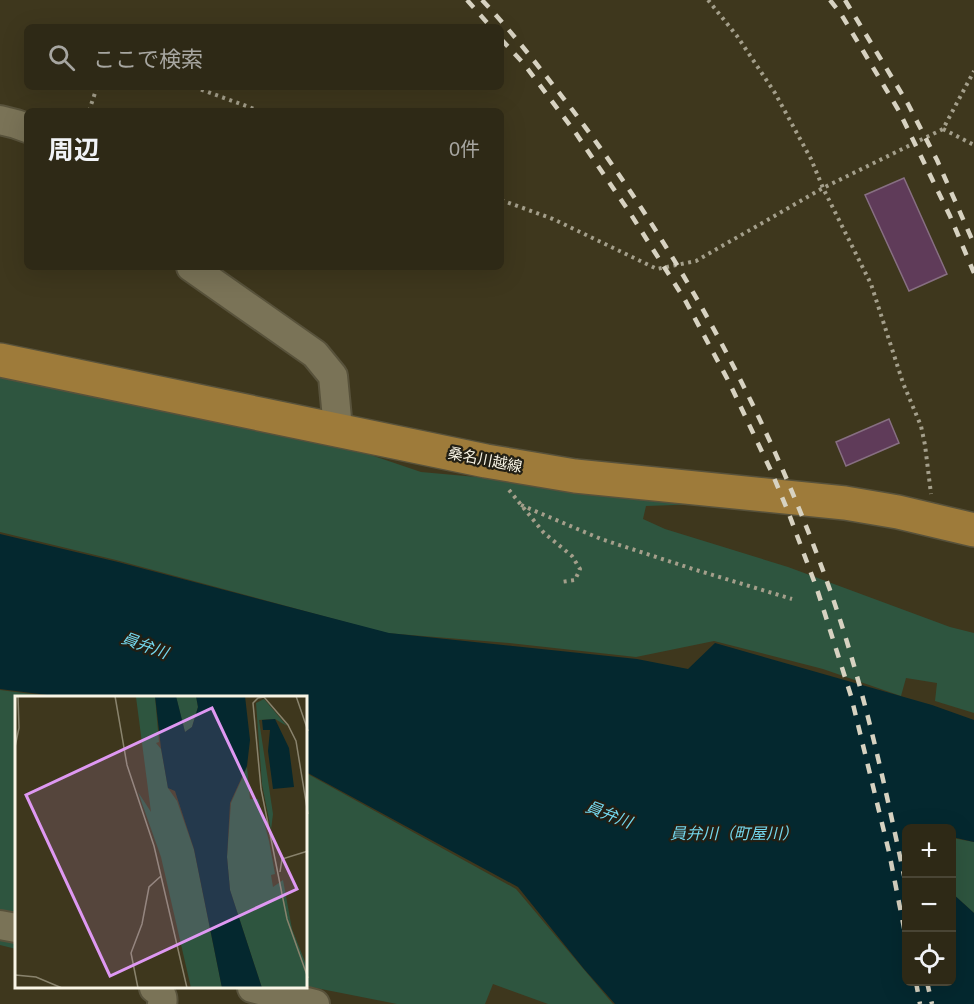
<!DOCTYPE html>
<html lang="ja">
<meta charset="utf-8">
<style>
:root{--surface:#2e2916;--page:#3a3523;--text:#f1f3f6;--muted:#a7a6a1;--line:#494535}
body{margin:0;font-family:Arial,"Noto Sans JP",sans-serif;background:var(--page);color:var(--text)}
.controls{position:absolute;right:18px;bottom:18px;display:grid;overflow:hidden;border-radius:9px;box-shadow:0 6px 24px #0002}
.controls button{width:54px;height:54px;display:grid;place-items:center;padding:0;border:0;border-bottom:2px solid var(--line);background:var(--surface);color:var(--text);font:30px sans-serif}
.list{margin:0;padding:0;list-style:none}
h2{display:flex;justify-content:space-between;align-items:center;height:78px;margin:0;padding:0 24px;font-size:26px}
h2 small{font-size:20px;font-weight:400;color:var(--muted)}
.icon{flex:none;width:33px;height:33px;fill:none;stroke:currentColor;stroke-width:2;stroke-linecap:round;stroke-linejoin:round}
.map{position:relative;flex:none;width:974px;height:1004px;overflow:hidden}
.search{position:absolute;background:var(--surface);box-shadow:0 6px 24px #0002;left:24px;top:24px;width:480px;height:66px;display:flex;align-items:center;gap:15px;box-sizing:border-box;padding:0 21px;border-radius:9px;color:var(--muted);font-size:22px}
.panel{position:absolute;background:var(--surface);box-shadow:0 6px 24px #0002;left:24px;top:108px;width:480px;height:162px;border-radius:9px}
.map>svg:first-child{display:block}
</style>
<div class="map">
<svg width="974" height="1004" viewBox="0 0 974 1004">
<rect width="100%" height="100%" fill="#3e371d"/>
<!-- green -->
<g fill="#2e553f">
<polygon points="0,373 294,429 421,472 759,502 646,506 643,519 665,529 788,567 950,627 974,633 974,713 935,701 937,683 906,678 901,696 823,669 714,641 636,657 509,643 386,633 116,560 0,532"/>
<polygon points="0,690 64,698 16,698 16,949 0,945"/>
<polygon points="306,773 516,889 613,1004 548,1004 493,984 485,1004 397,1004 306,986"/>
<polygon points="952,838 974,842 974,913 952,893"/>
</g>
<!-- water -->
<polygon fill="#04282f" points="0,534 118,562 389,633 637,659 688,669 715,643 932,705 974,720 974,842 952,837 952,828 906,828 906,982 952,982 952,893 974,913 974,1004 615,1004 584,969 518,887 306,772 306,698 71,698 0,689"/>
<!-- building -->
<g fill="#5f3b59" stroke="#876f82" stroke-width="1.5">
<polygon points="904,178 947,274 909,291 865,195"/>
<polygon points="889,419 899,443 846,466 836,442"/>
</g>
<g fill="none" stroke-linecap="round" stroke-linejoin="round">
<defs>
<g id="minor">
<polyline points="0,120 16,124 27,128"/>
<polyline points="191,267 315,354 333,376 338,429"/>
<polyline points="0,925 16,928"/>
<path d="M154,988C160,992 164,997 162,1004"/>
<polyline points="252,988 315,1004"/>
</g>
<polyline id="major" points="0,360 486,461 575,476 845,503 898,512 974,530"/>
</defs>
<!-- minor casing -->
<use href="#minor" stroke="#58523b" stroke-width="32"/>
<!-- major casing -->
<use href="#major" stroke="#58523b" stroke-width="36"/>
<!-- path -->
<g stroke="#a49f8b" stroke-width="4" stroke-dasharray="3 4.5" stroke-linecap="butt">
<polyline points="708,0 737,36 775,93 811,159 823,188 871,284 903,383 921,426 925,445 931,494"/>
<polyline points="194,87 260,111"/>
<polyline points="89,111 97,87"/>
<polyline points="943,129 974,145"/>
<polyline points="501,200 553,219 657,269 696,261 823,188 943,129 974,71"/>
<polyline points="509,490 544,533 572,556 580,569 575,580 561,582"/>
<polyline points="521,505 601,539 693,569 792,599"/>
</g>
<!-- minor -->
<use href="#minor" stroke="#7a7357" stroke-width="28"/>
<!-- major -->
<use href="#major" stroke="#9e7b3a" stroke-width="33"/>
<!-- rail -->
<g stroke="#d7d2c1" stroke-width="4.5" stroke-dasharray="10 10" stroke-linecap="butt">
<polyline points="467,0 491,27"/>
<path d="M482,0C514,34 542,71 571,108C682,255 769,417 830,590C864,687 885,786 906,885"/>
<polyline points="830,0 841,14 899,111 950,216 974,273"/>
<polyline points="845,0 908,104 937,160 974,244"/>
<polyline points="501,39 524,64 575,132 630,213 685,300 729,382 772,473 789,514 817,589 851,696 889,852 906,938"/>
<polyline points="916,982 920,1004"/>
<polyline points="927,982 932,1004"/>
</g>
</g>
<g text-anchor="middle" stroke-width="4.5" stroke-linejoin="round" paint-order="stroke">
<!-- street labels -->
<g font-size="15" fill="#f9f5e6" stroke="#221f14">
<text transform="translate(485 460) rotate(11)" y="5">桑名川越線</text>
</g>
<!-- water labels -->
<g font-size="16" font-style="italic" fill="#75d9ef" stroke="#221f14">
<text transform="translate(145 645) rotate(20)" y="6">員弁川</text>
<text transform="translate(609 814) rotate(21)" y="6">員弁川</text>
<text x="734" y="839">員弁川（町屋川）</text>
</g>
</g>
<!-- overview -->
<g transform="translate(15 696)">
<rect width="292" height="292" fill="#3e371d"/>
<path d="M181,0L183,11L177,31L170,36L161,1ZM121,1H140L144,46L141,47L146,53L153,92L162,105L179,154L207,292H176L146,161L123,96L136,116ZM249,3L272,30L260,23L244,24L258,118L256,134L247,88L241,7ZM232,71L235,103H243L254,145L260,178L256,179L258,191L268,184L277,233L292,271V292H247L215,194L212,161L216,107Z" fill="#2e553f"/>
<path d="M161,0L170,36L177,31L183,11L181,0H230L235,44L232,70L215,107L212,161L215,194L247,292H207L179,153L160,95L153,92L146,52L140,0ZM260,23L274,52L279,91L258,93L253,55L255,34H248L247,24Z" fill="#04282f"/>
<path fill="none" stroke="#89836d" stroke-width="1.5" d="M100,0L112,69L139,150L172,292M281,0L293,35M0,51L4,32L3,0M293,118L281,45L273,29L249,1L243,2L238,7L246,93L272,223L293,282M265,176L267,163L293,155M0,279L21,281L47,292M123,292L116,257L127,228L134,191L146,180"/>
<path fill="#de98f2" fill-opacity="0.15" stroke="#de98f2" stroke-width="3" d="M197,12L282,193L95,280L11,99Z"/>
<rect width="292" height="292" fill="none" stroke="#f9f5e6" stroke-width="3"/>
</g>
</svg>
<div class="controls">
<button>+</button>
<button>−</button>
<button><svg class="icon" aria-label="locate" viewBox="0 0 24 24"><circle cx="12" cy="12" r="6"/><path d="M12 2v4M12 18v4M2 12h4M18 12h4"/></svg></button>
</div>
<div class="search"><svg class="icon" aria-label="search" viewBox="0 0 24 24"><circle cx="10" cy="10" r="6"/><path d="M15 15l6 6"/></svg>ここで検索</div>
<section class="panel">
<h2>周辺<small>0件</small></h2>
<ul class="list">
</ul>
</section>
</div>
